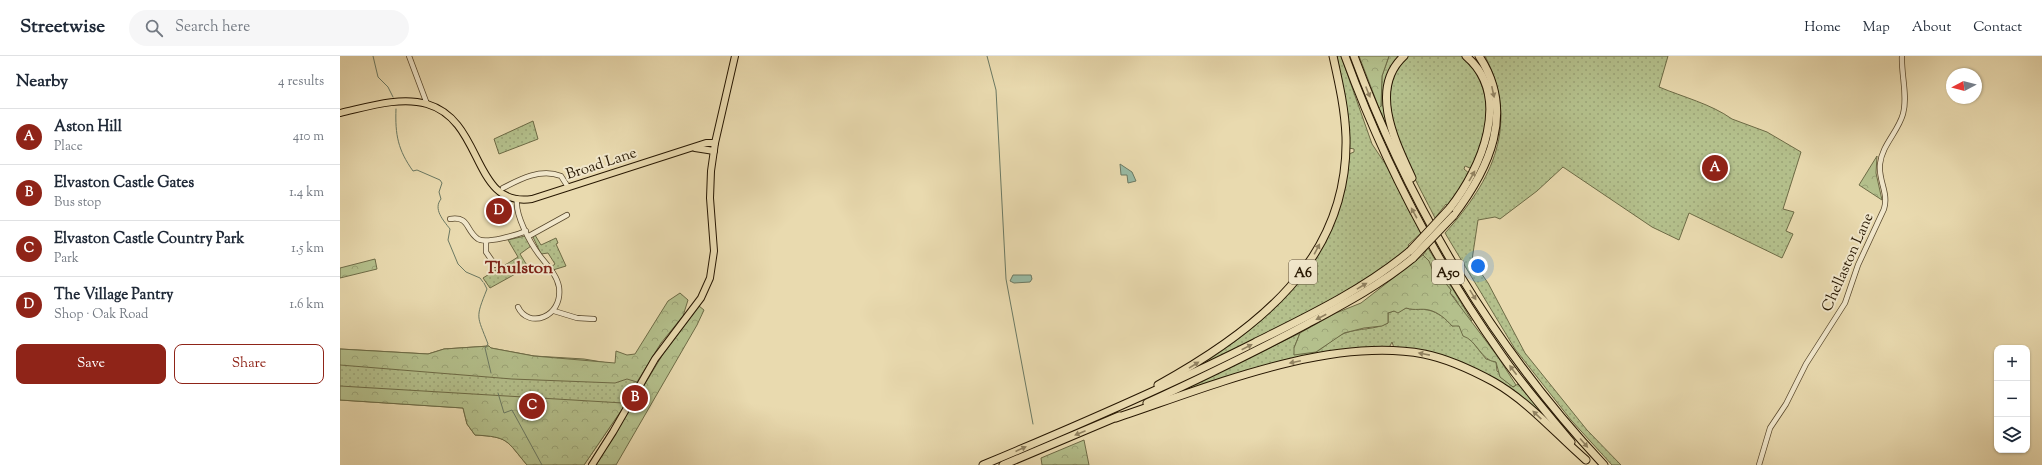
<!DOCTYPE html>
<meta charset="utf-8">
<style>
:root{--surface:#fff;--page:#f6f6f7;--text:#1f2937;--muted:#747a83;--line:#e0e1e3;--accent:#8f2418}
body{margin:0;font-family:"Sorts Mill Goudy",serif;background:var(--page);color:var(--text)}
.controls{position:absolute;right:12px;bottom:12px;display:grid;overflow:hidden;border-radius:8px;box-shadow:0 1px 3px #0004}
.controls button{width:36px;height:36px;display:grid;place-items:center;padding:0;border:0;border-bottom:1px solid var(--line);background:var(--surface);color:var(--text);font:20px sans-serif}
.compass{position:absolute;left:1606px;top:12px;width:36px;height:36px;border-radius:50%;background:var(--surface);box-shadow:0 1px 3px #0004;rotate:263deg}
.you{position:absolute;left:1138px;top:210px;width:14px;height:14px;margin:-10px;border:3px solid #fff;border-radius:50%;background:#1a73e8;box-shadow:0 0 0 6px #1a73e833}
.badge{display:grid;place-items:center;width:26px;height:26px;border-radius:50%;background:var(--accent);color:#fff;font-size:13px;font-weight:700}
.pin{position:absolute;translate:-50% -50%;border:2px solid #fff;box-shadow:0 1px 4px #0006}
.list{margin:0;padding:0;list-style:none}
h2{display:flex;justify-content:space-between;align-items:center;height:52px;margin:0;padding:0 16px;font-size:17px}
h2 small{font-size:13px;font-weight:400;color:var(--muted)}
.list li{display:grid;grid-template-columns:26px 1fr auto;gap:12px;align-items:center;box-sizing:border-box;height:56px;padding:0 16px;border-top:1px solid var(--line)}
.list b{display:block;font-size:15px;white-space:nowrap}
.list p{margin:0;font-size:13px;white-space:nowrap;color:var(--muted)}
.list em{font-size:13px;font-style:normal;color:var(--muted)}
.actions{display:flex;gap:8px;padding:12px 16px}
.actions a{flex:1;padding:9px 0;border:1px solid var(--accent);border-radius:8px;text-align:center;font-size:14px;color:var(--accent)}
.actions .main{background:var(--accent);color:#fff}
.icon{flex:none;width:22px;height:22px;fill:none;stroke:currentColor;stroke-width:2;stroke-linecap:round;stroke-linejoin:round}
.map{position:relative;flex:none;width:1702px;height:409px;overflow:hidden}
header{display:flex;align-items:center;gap:24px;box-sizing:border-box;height:56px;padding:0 20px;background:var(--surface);border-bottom:1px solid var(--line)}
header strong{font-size:19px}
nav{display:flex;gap:22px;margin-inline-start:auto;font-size:14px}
.search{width:280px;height:36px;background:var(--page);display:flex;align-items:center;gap:10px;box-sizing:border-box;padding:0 14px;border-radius:22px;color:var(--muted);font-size:15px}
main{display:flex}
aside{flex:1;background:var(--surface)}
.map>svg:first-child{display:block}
</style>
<header>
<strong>Streetwise</strong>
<div class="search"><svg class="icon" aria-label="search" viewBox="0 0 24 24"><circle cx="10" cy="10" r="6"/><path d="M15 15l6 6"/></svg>Search here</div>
<nav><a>Home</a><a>Map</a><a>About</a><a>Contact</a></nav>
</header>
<main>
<aside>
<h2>Nearby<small>4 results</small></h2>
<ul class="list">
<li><span class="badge">A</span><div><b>Aston Hill</b><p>Place</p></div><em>410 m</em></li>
<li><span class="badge">B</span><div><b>Elvaston Castle Gates</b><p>Bus stop</p></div><em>1.4 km</em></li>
<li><span class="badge">C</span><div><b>Elvaston Castle Country Park</b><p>Park</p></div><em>1.5 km</em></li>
<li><span class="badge">D</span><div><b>The Village Pantry</b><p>Shop · Oak Road</p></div><em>1.6 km</em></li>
</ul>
<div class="actions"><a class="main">Save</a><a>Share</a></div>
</aside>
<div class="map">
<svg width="1702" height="409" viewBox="0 0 1702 409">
<defs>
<pattern id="green-dots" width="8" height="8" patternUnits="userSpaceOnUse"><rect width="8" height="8" fill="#b4c08c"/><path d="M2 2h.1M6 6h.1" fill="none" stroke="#9ba477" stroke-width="1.8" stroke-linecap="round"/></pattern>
<pattern id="forest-crowns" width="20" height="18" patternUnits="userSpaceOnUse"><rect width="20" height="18" fill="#b4c08c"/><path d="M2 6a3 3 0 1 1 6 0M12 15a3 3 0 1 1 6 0" fill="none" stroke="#9ba477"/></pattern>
</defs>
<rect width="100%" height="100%" fill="#e9daaf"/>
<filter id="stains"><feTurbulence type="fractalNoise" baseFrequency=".005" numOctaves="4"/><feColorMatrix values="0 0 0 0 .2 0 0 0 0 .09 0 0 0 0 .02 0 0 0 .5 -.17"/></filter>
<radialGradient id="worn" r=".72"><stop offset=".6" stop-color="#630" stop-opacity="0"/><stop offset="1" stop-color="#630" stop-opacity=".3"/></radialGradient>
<!-- green -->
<g fill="url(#green-dots)" stroke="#6d6b46">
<path d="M997,0H1001L1032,88L1046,109L1081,177L1068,189L1070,192C1003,244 924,279 849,316C934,265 999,202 1009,98L1014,96V93L1009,92L1008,59Z"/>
<polygon points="1049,0 1060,0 1048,17 1052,83 1039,52 1041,50 1042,20"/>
<path d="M1068,0H1121C1142,16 1150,47 1146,73C1144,86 1138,99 1134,111L1130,112L1125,110L1124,113L1130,118L1109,150L1106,148L1095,162C1075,121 1023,39 1068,0Z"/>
<path d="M1145,0H1328L1319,31C1343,41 1371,48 1392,63L1427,76L1461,96L1443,153L1454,156L1446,175L1453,178L1442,202L1349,157L1339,184L1312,171L1223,111L1197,135L1160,163L1155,161L1138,164L1132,204L1148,227L1185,297L1247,374L1281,409H1272L1231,364L1175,293L1105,177C1153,124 1180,68 1145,0Z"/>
<polygon points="193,65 198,83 159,98 154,83"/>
<polygon points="195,179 201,189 216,182 218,187 216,188 226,210 213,214 211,211 215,208 208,197 201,198 193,181"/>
<path d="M185,180L191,190L180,198L188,211L150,232L143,222C155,214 166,209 178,201L168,184Z"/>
<path d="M1088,192L1132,265C1121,262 1119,243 1110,237L1111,234L1099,219L1093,215L1083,199Z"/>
<path d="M1066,252C1076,255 1081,252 1088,254C1098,256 1106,263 1112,270L1119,269L1146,303L1156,306L1157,315L1173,331L1178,328L1213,370L1142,317L1054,292L1052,286L1049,292L1013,293L837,337L960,277L954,292L976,296C986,290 995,281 1005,277C1019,272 1035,274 1048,267V257L1054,255L1058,256Z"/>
<path d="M149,290L151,292L194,300L244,303L304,313L285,349L244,409H187C166,384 169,381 135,379L127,368L123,352L0,344V293L88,298L104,293Z"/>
</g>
<!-- forest -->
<g fill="url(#forest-crowns)" stroke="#6d6b46">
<polygon points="1019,0 1049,0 1042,20 1041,50 1039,52"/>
<polygon points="1537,100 1536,117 1542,144 1519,129"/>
<path d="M1083,199L1089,205L1093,215L1099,219L1111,234L1110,237L1158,301L1176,329L1173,331L1160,321L1156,306C1141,305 1137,284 1123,280L1119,270H1112C1106,263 1098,256 1089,254C1081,252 1076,255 1066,252L1058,257L1054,255L1048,257V267L1042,270L1024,272L1004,277L976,296L954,299V292L960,277L996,257L1021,247Z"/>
<polygon points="35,203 37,213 0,222 0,212"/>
<polygon points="340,237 348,244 343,260 321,287 297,326 287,323 275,327 172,323 0,309 0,293 88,298 104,293 149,290 151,292 194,300 275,307 276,295 287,299 295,298 328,245"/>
<polygon points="359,250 364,254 357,269 276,409 256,409 323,298"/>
<path d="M0,330L283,347L285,349L244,409H187C166,384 169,381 135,379L127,368L123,352L0,344Z"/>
<polygon points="744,384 749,409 702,409 701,402"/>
</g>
<!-- water -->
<g fill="#99bba5" stroke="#6b7963">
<polygon points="780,108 792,116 796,125 788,127 787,119 781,119"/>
<polygon points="673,219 691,219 692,223 690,226 674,227 670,225"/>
</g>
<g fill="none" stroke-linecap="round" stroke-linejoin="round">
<!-- stream -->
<g stroke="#6b7963" stroke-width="1">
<polyline points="33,0 38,21 48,31 53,41"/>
<polyline points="647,0 656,34 666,223 693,368"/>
<path d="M56,53C55,79 58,94 73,115L77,114L100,124L102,127L99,136L101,143C93,153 103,164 110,173L108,184L118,208L126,216L140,222L143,226"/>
<path d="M144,227L147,233C135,263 137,259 148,288L145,292L151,317"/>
<polyline points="158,337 164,357 172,354 202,409"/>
</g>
<defs>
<g id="minor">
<polyline points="69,0 87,48"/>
<path d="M163,132C180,123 201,112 221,120L228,131"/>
<path d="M177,144C175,159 190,187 200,200C207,209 217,219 219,231C223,262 188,273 178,251"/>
<path d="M110,163C130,160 125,174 138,183C146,188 177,179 186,175"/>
<polyline points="189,180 227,159"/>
<polyline points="146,185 146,196 155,209"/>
<polyline points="214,255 237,262 254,263"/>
<path d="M1419,409L1430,372L1446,348L1466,308L1505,247L1518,209L1544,153C1549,137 1538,124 1540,108C1542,89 1558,76 1563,58C1568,40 1561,18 1562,0"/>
</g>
<g id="major">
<path d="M0,57C27,51 60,40 87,48C145,65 131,152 192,143L366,87H375"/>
<polyline points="355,92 374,95"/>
<polyline points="252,409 273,376 315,303 361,242 370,222 374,195 370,142 371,115 375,87 395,0"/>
</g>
<g id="highway">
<path d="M1005,0C1044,107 1097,208 1163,301C1184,331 1208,358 1231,386"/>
<path d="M1014,0C1070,151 1154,292 1264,409"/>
<path d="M1064,0C1028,33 1056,87 1072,122"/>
<path d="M1110,152C1141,113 1173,40 1126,0"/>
<path d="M1113,160C1149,113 1176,56 1139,0"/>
<path d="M818,329C916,275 1009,204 1006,81C1005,53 999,27 993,0"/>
<path d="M807,347C861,322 915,296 967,268C1004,248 1040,229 1073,202"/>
<path d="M776,362C866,332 988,280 1084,298C1109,303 1132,314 1154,326C1189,346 1216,378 1246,404"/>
<path d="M643,409C734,371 825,332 914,287C968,260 1023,234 1070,195"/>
<polyline points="663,409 779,360"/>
</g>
</defs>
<!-- minor casing -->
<use href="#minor" stroke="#57472c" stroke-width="6"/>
<!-- major casing -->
<use href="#major" stroke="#261601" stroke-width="8"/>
<!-- highway casing -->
<use href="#highway" stroke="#261601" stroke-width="9"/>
<!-- minor -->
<use href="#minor" stroke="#f1e7cb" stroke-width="4.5"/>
<!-- major -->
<use href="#major" stroke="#e9daaf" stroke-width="6"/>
<!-- highway -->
<use href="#highway" stroke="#e9daaf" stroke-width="7"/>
<defs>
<g id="highway-bridge">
<polyline points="1070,195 1110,152"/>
<polyline points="1073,202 1113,160"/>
</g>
</defs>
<!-- highway-bridge casing -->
<use href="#highway-bridge" stroke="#261601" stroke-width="9" stroke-linecap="butt"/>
<!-- highway-bridge -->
<use href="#highway-bridge" stroke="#e9daaf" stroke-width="7"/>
</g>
<!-- one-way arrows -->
<defs><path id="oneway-solid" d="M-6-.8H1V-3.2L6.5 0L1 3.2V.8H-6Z"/></defs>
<g fill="#918261">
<use href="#oneway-solid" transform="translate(1028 36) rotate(68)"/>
<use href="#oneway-solid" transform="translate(1153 36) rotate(78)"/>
<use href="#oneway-solid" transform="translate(1132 120) rotate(-60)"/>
<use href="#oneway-solid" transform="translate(1074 157) rotate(-119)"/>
<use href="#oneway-solid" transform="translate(977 193) rotate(-62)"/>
<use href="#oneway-solid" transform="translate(1022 230) rotate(-31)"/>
<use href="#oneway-solid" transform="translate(1133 239) rotate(58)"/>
<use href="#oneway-solid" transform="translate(981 261) rotate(152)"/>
<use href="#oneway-solid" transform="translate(907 291) rotate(-27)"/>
<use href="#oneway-solid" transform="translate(1084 298) rotate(-169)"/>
<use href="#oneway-solid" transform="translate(955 306) rotate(168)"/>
<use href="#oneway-solid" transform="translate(854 309) rotate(-32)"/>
<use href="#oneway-solid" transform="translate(1173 314) rotate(-127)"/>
<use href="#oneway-solid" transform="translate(1197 359) rotate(-137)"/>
<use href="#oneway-solid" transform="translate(740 377) rotate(157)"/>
<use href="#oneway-solid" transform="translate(1244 387) rotate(49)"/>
<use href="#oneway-solid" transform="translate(681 393) rotate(-24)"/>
</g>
<g text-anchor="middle" stroke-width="4" stroke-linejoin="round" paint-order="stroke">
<!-- shield labels -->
<g fill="#f1e7cb" stroke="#63553e" stroke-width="1">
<rect x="949" y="204" width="28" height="24" rx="3"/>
<rect x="1092" y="204" width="32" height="24" rx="3"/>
</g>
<g font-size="14" font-weight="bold" fill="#261601">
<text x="963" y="221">A6</text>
<text x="1108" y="221">A50</text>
</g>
<!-- street labels -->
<g font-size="15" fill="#261601" stroke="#f1e7cb">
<text transform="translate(261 107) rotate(-18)" y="5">Broad Lane</text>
<text transform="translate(1507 206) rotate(-66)" y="5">Chellaston Lane</text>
</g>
<!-- quarter labels -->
<g font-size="17" font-weight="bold" fill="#7a1f14" stroke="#f1e7cb">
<text x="179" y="217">Thulston</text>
</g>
</g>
<rect width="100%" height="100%" filter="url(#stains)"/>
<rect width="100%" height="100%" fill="url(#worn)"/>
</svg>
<div class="controls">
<button>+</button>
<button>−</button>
<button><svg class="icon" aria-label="layers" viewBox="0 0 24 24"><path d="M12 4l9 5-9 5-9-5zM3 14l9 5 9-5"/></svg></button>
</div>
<svg class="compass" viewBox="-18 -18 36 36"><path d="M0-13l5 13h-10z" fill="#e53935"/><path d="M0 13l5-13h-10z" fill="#747a83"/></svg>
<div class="you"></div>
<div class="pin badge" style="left:1375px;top:112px">A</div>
<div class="pin badge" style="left:295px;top:342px">B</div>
<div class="pin badge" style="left:192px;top:350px">C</div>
<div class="pin badge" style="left:159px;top:155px">D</div>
</div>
</main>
